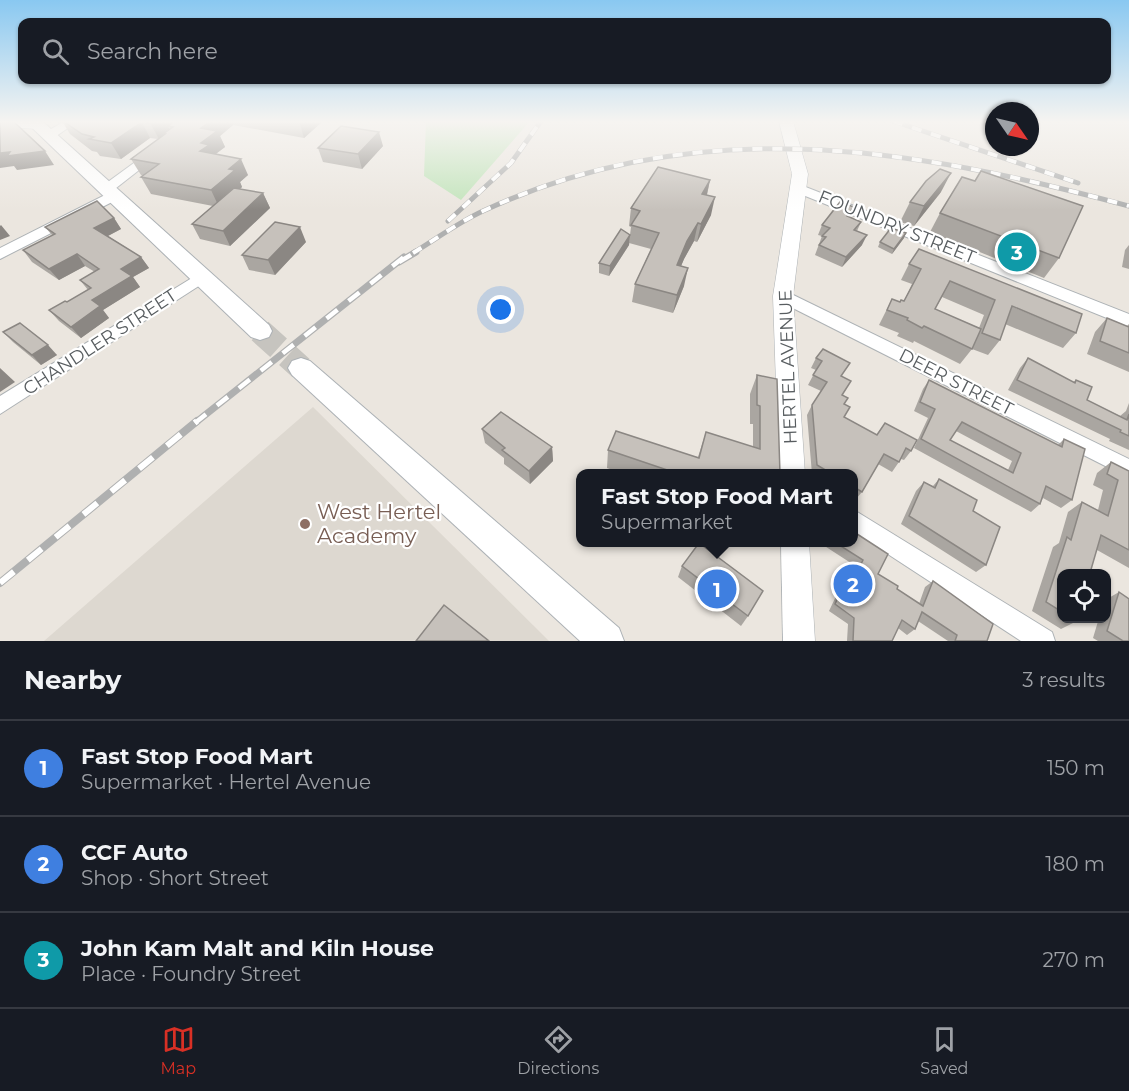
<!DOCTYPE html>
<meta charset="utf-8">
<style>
:root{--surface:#171b24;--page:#20242c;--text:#f1f3f6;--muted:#9ea1a6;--line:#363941;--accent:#d93025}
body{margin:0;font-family:Montserrat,sans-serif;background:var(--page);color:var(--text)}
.controls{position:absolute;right:18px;bottom:18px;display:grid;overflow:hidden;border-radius:12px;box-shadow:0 2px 4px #0004}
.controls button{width:54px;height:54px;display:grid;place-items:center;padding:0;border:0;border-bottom:2px solid var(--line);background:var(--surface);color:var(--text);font:30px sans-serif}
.compass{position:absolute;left:985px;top:102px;width:54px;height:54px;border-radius:50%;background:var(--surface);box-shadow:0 2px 4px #0004;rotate:124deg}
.you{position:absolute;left:501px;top:310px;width:21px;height:21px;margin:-15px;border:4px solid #fff;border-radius:50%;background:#1a73e8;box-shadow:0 0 0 9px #1a73e833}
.badge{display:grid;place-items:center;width:39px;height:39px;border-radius:50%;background:var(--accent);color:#fff;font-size:20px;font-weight:700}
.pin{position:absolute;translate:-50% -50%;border:3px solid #fff;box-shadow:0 2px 6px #0006}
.popup{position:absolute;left:576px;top:469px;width:282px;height:78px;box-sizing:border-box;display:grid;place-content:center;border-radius:12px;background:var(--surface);filter:drop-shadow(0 2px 4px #0005);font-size:20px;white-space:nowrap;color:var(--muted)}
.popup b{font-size:22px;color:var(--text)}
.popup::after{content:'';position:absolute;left:50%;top:100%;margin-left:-12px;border:12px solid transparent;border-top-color:var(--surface)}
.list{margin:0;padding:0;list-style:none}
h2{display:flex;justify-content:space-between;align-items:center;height:78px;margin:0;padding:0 24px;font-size:26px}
h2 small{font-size:20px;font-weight:400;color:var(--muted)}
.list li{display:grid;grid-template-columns:39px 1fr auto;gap:18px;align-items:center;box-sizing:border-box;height:96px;padding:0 24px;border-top:2px solid var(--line)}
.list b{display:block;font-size:22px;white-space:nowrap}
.list p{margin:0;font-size:20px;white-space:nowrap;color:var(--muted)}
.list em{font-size:20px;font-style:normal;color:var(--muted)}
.icon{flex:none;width:33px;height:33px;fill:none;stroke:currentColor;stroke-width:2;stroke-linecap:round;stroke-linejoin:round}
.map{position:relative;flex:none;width:1129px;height:641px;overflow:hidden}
.search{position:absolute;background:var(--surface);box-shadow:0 2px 4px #0004;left:18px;right:18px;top:18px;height:66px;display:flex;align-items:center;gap:15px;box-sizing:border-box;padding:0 21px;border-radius:12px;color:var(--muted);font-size:22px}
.sheet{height:366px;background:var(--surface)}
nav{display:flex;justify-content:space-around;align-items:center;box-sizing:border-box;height:84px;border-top:2px solid var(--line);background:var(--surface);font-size:16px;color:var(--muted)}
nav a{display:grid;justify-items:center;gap:3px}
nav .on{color:var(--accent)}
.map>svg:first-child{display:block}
</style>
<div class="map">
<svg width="1129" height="641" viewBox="0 0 1129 641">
<rect width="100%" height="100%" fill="#ebe6df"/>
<!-- education -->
<polygon fill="#ddd8d0" points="313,407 549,641 44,641"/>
<!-- green -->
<polygon fill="#c2e4bb" points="426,121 530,121 461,200 424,176"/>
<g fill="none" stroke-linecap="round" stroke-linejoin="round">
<!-- secondary-tunnel -->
<polyline stroke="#c6c4bf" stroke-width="25" stroke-dasharray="25 12" stroke-linecap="butt" points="260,331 301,368"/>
<defs>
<g id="minor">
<polygon points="65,121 78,121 52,139 44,139 44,133"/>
<polygon points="153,149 159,153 157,156 111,192 118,193 120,196 118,199 0,259 0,248 107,194 101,193 99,190 101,187"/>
<polygon points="798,184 1129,314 1129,327 793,191 791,188"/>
<polygon points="200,273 205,274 208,278 205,282 0,414 0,396"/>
<polygon points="783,290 1129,459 1129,478 777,300 775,296 777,292"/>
<polygon points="854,510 1052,632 1055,641 1021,641 854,532"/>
</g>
<g id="tertiary">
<polygon points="0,121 38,121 45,125 38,129 0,127"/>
<polygon points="779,121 793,121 808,174 793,296 805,474 779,474 773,296 792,174"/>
<polygon points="781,542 809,542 815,641 783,641"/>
</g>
<g id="secondary">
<polygon points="25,121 42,121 269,325 272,331 269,337 260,340 251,337"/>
<polygon points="301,358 310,361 619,628 624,641 580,641 292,375 288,368 292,361"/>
</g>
</defs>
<!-- minor casing -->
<use href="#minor" stroke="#adb2b5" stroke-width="2"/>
<!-- tertiary casing -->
<use href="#tertiary" stroke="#adb2b5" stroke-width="1"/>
<!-- secondary casing -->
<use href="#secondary" stroke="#acb1b5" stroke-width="2"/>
<!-- minor -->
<use href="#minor" fill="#fff" fill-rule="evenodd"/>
<!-- tertiary -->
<use href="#tertiary" fill="#fff" fill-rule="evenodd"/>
<!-- secondary -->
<use href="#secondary" fill="#fff" fill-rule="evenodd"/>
<defs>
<g id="rail-far2">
<polyline points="893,121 1078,183"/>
<polyline points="448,221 511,163 541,121"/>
<path d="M413,253C436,239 459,222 483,211C697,112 911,147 1129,206"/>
</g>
<g id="rail-far1">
<polyline points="399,262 416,252"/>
<polyline points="195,423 404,257"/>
</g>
<polyline id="rail" points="0,583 197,421"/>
</defs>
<!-- rail-far2 casing -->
<use href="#rail-far2" stroke="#afb0b0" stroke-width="5"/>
<!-- rail-far1 casing -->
<use href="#rail-far1" stroke="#afb0b0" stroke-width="7"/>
<!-- rail casing -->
<use href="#rail" stroke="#afb0b0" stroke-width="8"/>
<!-- rail-far2 -->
<use href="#rail-far2" stroke="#fff" stroke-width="4" stroke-dasharray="10" stroke-linecap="butt"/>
<!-- rail-far1 -->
<use href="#rail-far1" stroke="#fff" stroke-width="4.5" stroke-dasharray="14" stroke-linecap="butt"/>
<!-- rail -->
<use href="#rail" stroke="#fff" stroke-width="6" stroke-dasharray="18" stroke-linecap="butt"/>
</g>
<!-- wall -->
<g fill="#aaa6a1" fill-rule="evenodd">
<polygon points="62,121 323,121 304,138 233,125 220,136 225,147 216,154 248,175 240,182 242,187 240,189 263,193 270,208 230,246 200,239 192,224 213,206 151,194 141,177 143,176 141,175 131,159 158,139 150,138 121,159 100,156 97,152 92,151 70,134"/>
<polygon points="383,146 362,169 323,162 318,148"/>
<polygon points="710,180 707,195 711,215 697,242 694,241 684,259 681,266 684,286 673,313 632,302 635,284 651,249 629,243 631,227 629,226 631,208"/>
<polygon points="941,192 914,226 900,222 910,202"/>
<polygon points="940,213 1059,258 1044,278 930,232"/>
<polygon points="850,217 861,222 857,231 862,245 842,267 815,255 822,236 818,235 822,225"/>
<polygon points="114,218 121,229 108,236 141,257 149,268 133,277 140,287 103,310 109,318 81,338 59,321 49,310 67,302 88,290 80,280 95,272 85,266 59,280 32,262 23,250 52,235 45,227"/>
<polygon points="630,235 629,245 609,276 599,273 599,263"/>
<polygon points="904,238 892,254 878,247 880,242"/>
<polygon points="306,242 275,275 249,270 242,255"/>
<polygon points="1129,245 1129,269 1122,267 1125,250"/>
<path d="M909,264L1076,333L1063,348L1005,324L1000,340L988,355L972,349L960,364L914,341L913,343L897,336L899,333L879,325L892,299L900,302L904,301L912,284L901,280ZM942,297L984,315L979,328L935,309Z"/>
<polygon points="1107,318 1127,326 1129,324 1129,372 1087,354 1095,332"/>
<polygon points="3,332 57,355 41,365 13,342"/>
<polygon points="823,349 842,376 842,395 844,404 844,417 876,435 885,423 911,451 904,460 901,459 892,472 878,464 862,492 855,500 854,499 854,474 812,474 807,415 812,405 821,391 808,385 816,370 811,368 816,358"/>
<polygon points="1028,358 1073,382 1076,380 1087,400 1120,416 1126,411 1129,403 1129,450 1109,441 1110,439 1008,390 1020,368"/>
<polygon points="757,375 780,474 623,474 607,468 608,450 698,457 706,432 753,447 753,424 750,424 750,394"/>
<path d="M929,380L1058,445L1064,439L1072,500L1061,508L1043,498L1040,504L1031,512L914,448L928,418L914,411L923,389ZM956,431L1012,461L1008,470L950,440Z"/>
<polygon points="482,429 552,447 553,461 530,484 504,464 504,458 485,443"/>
<polygon points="1111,462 1129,471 1129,568 1097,550 1062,573 1062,618 1077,618 1077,621 1061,629 1032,611 1053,547 1059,543 1068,512 1082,502 1098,510 1103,490 1093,485 1097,473"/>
<polygon points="939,479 973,511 986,565 976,572 901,524 916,491 924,482 933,486"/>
<polygon points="820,543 854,543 878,574 897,589 919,604 925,587 933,581 987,641 948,641 918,621 915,629 907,635 898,628 892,641 847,641 848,624 829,611 838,592 844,585 847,587 857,567"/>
<polygon points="682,566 748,616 741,626 678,577"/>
<polygon points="1119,592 1129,641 1098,641 1093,638 1099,618 1107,618 1107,599"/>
</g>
<!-- shaded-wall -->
<g fill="#8b8783">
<polygon points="154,121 183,121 173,127 168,126 170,130 163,134 164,135 159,139 150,123"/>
<polygon points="211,121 231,121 233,125 220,136 225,147 214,155 200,151 201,128"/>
<polygon points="299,121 323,121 304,138"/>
<polygon points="142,122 150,138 121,159 111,143"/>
<polygon points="379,132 383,146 362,169 358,154"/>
<polygon points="45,151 54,165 17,170 14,166 0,168 0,153 10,152"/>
<polygon points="241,159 248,175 240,182 242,187 219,207 211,190 229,169"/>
<polygon points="951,173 941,192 914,226 924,206"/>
<polygon points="710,180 706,198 702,194"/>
<polygon points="263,193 270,208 230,246 223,231"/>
<polygon points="715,197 711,215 697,242 701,224"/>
<polygon points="854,207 850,217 847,216"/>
<polygon points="114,218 121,229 102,239 94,228"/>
<polygon points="698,223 694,241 684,259 674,283 677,265 687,241"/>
<polygon points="1,225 10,236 0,240 0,226"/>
<polygon points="300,227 306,242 275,275 268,260"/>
<polygon points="906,233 904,238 892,254 894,249"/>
<polygon points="630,235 629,245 609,276 610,266"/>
<polygon points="867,235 862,245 842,267 846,257"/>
<polygon points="77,254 85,266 59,280 49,269"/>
<polygon points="141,257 149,268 133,277 140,287 103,310 109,318 81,338 71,327 92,300 121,269"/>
<polygon points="688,268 684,286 673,313 677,295"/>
<polygon points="48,345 57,355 41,365 32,355"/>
<polygon points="0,368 15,382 0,392"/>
<polygon points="552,447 553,461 530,484 529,471"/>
</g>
<!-- building -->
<g fill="#c6c1bb" stroke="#8b8783" stroke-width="1.5" fill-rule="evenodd">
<polygon points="0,121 13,121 45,151 7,156 10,152 0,153"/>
<polygon points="63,121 154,121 150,123 142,122 111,143 89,139 94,137 82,134"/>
<polygon points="175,121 211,121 201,128 217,131 201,143 209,145 200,151 241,159 229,169 235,170 211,190 141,177 159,164 131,159 165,134 163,134 173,127 168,126"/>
<polygon points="341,126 379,132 358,154 318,148"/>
<polygon points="658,167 710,180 702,194 715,197 701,224 698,223 687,241 677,265 688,268 677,295 635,284 659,233 631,225 640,211 631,208"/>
<polygon points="940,169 951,173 924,206 910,202 926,181"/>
<polygon points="981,171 1083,206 1059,258 940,213 962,177 975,181"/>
<polygon points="234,188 263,193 223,231 192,224"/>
<polygon points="97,201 114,218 94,228 141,257 121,269 132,276 92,300 100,306 71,327 49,310 65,301 67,302 91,288 80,280 99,269 77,254 49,269 23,250 55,234 45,227"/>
<polygon points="840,202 854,207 847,216 861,222 854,230 867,235 846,257 819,245 826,237 822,236 830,228 822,225"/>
<polygon points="275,222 300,227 268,260 242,255"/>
<polygon points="891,228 906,233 894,249 880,242"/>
<polygon points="621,229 630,235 610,266 599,263"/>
<polygon points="919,249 1082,314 1076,333 1012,306 1000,340 982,333 995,300 950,281 935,309 981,329 972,349 924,326 922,328 907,320 908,318 887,310 892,299 900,302 901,300 904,301 921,269 909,264"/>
<polygon points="1107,318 1129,327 1129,353 1100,341"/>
<polygon points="20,323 48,345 32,355 3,332"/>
<polygon points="823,349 850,363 841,376 851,381 842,395 848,398 844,404 850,407 844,417 877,435 885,423 917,440 911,451 906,448 899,462 884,454 862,492 854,487 854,474 832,474 817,465 812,405 827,382 813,375 822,361 816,358"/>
<polygon points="1028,358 1075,383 1076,380 1092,387 1087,400 1127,420 1129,414 1129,436 1120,432 1121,430 1017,380"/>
<polygon points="757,375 777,379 780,474 679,474 608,450 616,431 699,458 706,432 760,449 760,406 757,405"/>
<path d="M929,380L1062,447L1064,439L1085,449L1072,500L1046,486L1040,504L921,439L935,409L920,402ZM962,422L1021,453L1013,473L950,440Z"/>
<polygon points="501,412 552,447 529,471 502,450 505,448 482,429"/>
<polygon points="1111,462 1129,471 1129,550 1101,535 1090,573 1062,573 1062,612 1046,602 1067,537 1071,540 1082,502 1108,516 1118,480 1107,474"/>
<polygon points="939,479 977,500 973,511 1000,527 986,565 909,516 924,482 935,488"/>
<polygon points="854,532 888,554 878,574 898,586 897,589 923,606 933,581 993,624 987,641 955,641 957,635 922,612 915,629 902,620 892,641 853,641 854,618 835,604 844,585 849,588 863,560 836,543 854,543"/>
<polygon points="699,543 763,591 748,616 682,566"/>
<polygon points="1119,592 1129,599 1129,641 1123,641 1107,631"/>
<polygon points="444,605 489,641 416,641"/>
</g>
<!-- sky -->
<linearGradient id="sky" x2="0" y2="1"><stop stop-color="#89c8f1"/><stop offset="0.58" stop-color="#f6f4f1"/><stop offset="1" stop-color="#f6f4f1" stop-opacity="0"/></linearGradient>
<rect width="1129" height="210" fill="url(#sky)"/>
<!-- markers -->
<circle fill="#8d6e63" stroke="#fff" stroke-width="2" cx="305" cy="524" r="6"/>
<g text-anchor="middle" stroke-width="4.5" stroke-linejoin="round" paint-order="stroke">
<!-- street labels -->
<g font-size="18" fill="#585d60" stroke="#fff">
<text transform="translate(897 227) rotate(22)" y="6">FOUNDRY STREET</text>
<text transform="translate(100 342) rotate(-33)" y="6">CHANDLER STREET</text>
<text transform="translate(788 367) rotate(-92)" y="6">HERTEL AVENUE</text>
<text transform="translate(956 382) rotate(27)" y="6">DEER STREET</text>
</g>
<!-- near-education labels -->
<g font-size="21" fill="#785e54" stroke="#fff" text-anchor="start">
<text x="317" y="519">West Hertel<tspan x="317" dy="24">Academy</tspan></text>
</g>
</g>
</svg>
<div class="controls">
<button><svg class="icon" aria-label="locate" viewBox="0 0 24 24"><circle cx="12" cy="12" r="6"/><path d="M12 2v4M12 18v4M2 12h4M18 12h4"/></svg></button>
</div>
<svg class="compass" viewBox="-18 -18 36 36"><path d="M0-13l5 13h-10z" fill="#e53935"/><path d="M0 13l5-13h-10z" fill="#9ea1a6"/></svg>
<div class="you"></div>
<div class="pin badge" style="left:717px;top:589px;background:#3f7fe0">1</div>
<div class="popup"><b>Fast Stop Food Mart</b>Supermarket</div>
<div class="pin badge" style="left:853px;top:584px;background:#3f7fe0">2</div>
<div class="pin badge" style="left:1017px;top:252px;background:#0f9aa8">3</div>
<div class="search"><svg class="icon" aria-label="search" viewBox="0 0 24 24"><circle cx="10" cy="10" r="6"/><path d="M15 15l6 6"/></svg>Search here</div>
</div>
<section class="sheet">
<h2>Nearby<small>3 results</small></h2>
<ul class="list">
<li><span class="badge" style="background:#3f7fe0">1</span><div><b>Fast Stop Food Mart</b><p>Supermarket · Hertel Avenue</p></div><em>150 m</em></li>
<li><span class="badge" style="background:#3f7fe0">2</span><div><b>CCF Auto</b><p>Shop · Short Street</p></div><em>180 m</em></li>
<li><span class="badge" style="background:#0f9aa8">3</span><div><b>John Kam Malt and Kiln House</b><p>Place · Foundry Street</p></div><em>270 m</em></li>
</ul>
</section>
<nav>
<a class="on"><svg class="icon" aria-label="map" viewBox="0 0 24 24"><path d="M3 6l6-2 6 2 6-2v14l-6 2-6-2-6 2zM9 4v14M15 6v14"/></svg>Map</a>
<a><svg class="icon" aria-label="directions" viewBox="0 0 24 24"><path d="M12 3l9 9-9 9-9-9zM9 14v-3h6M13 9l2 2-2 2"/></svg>Directions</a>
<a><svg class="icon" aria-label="saved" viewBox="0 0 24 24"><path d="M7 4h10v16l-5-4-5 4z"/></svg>Saved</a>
</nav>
